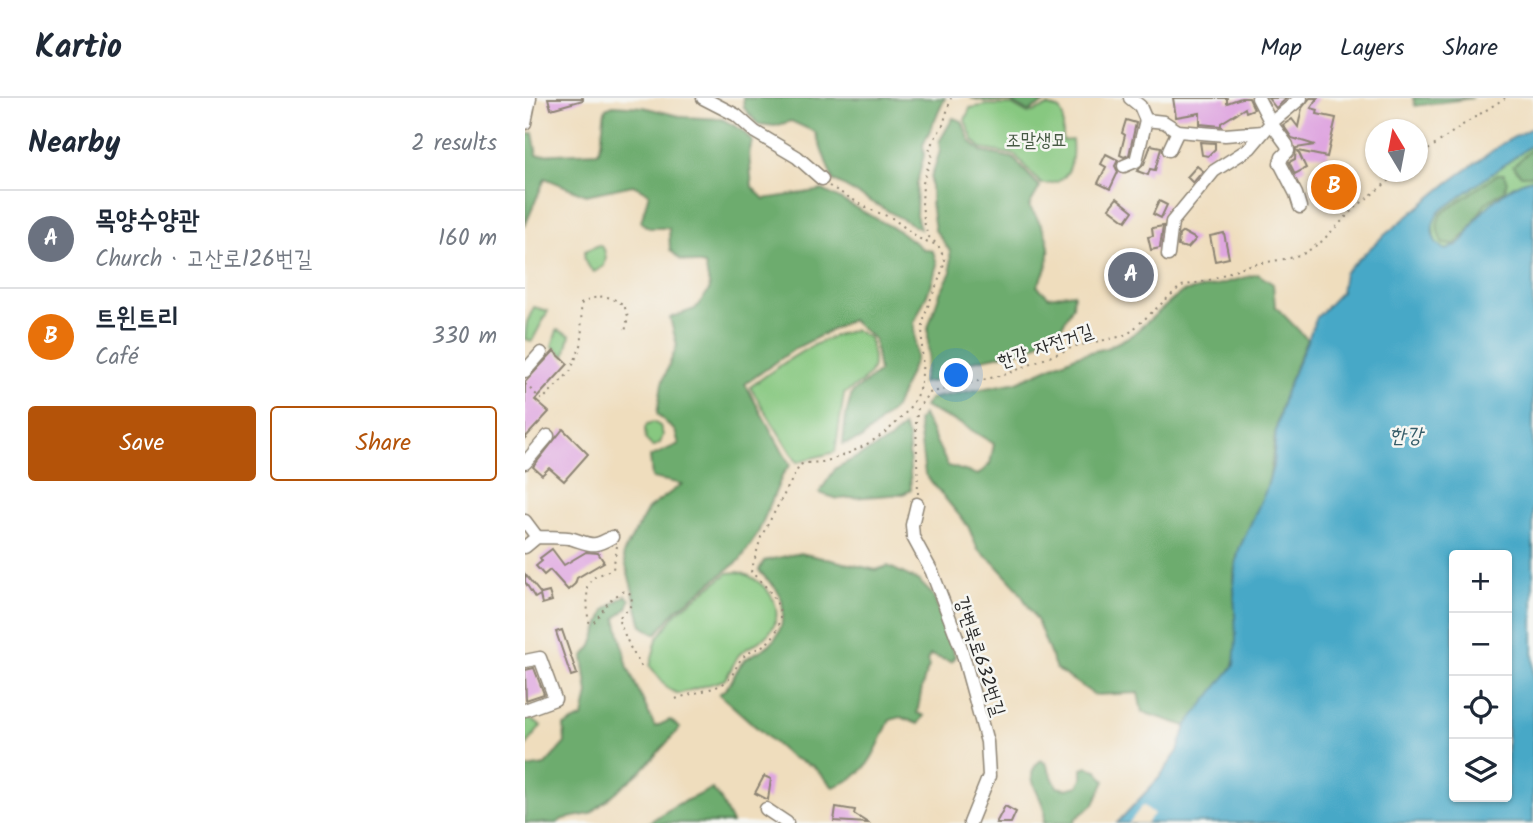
<!DOCTYPE html>
<meta charset="utf-8">
<style>
:root{--surface:#fff;--page:#f2f2f3;--text:#1f2937;--muted:#747a83;--line:#e0e1e3;--accent:#b45309}
body{margin:0;font-family:Kalam,"Poor Story",sans-serif;background:var(--page);color:var(--text)}
.controls{position:absolute;right:21px;bottom:21px;display:grid;overflow:hidden;border-radius:7px;box-shadow:0 2px 5px #0004}
.controls button{width:63px;height:63px;display:grid;place-items:center;padding:0;border:0;border-bottom:2px solid var(--line);background:var(--surface);color:var(--text);font:35px sans-serif}
.compass{position:absolute;left:840px;top:21px;width:63px;height:63px;border-radius:50%;background:var(--surface);box-shadow:0 2px 5px #0004;rotate:350deg}
.you{position:absolute;left:432px;top:278px;width:24px;height:24px;margin:-18px;border:5px solid #fff;border-radius:50%;background:#1a73e8;box-shadow:0 0 0 10px #1a73e833}
.badge{display:grid;place-items:center;width:46px;height:46px;border-radius:50%;background:var(--accent);color:#fff;font-size:23px;font-weight:700}
.pin{position:absolute;translate:-50% -50%;border:4px solid #fff;box-shadow:0 2px 7px #0006}
.list{margin:0;padding:0;list-style:none}
h2{display:flex;justify-content:space-between;align-items:center;height:91px;margin:0;padding:0 28px;font-size:30px}
h2 small{font-size:23px;font-weight:400;color:var(--muted)}
.list li{display:grid;grid-template-columns:46px 1fr auto;gap:21px;align-items:center;box-sizing:border-box;height:98px;padding:0 28px;border-top:2px solid var(--line)}
.list b{display:block;font-size:26px;white-space:nowrap}
.list p{margin:0;font-size:23px;white-space:nowrap;color:var(--muted)}
.list em{font-size:23px;font-style:normal;color:var(--muted)}
.actions{display:flex;gap:14px;padding:21px 28px}
.actions a{flex:1;padding:16px 0;border:2px solid var(--accent);border-radius:7px;text-align:center;font-size:24px;color:var(--accent)}
.actions .main{background:var(--accent);color:#fff}
.icon{flex:none;width:38px;height:38px;fill:none;stroke:currentColor;stroke-width:2;stroke-linecap:round;stroke-linejoin:round}
.map{position:relative;flex:none;width:1008px;height:725px;overflow:hidden}
header{display:flex;align-items:center;gap:42px;box-sizing:border-box;height:98px;padding:0 35px;background:var(--surface);border-bottom:2px solid var(--line)}
header strong{font-size:33px}
nav{display:flex;gap:38px;margin-inline-start:auto;font-size:24px}
main{display:flex}
aside{flex:1;background:var(--surface)}
.map>svg:first-child{display:block}
</style>
<header>
<strong>Kartio</strong>
<nav><a>Map</a><a>Layers</a><a>Share</a></nav>
</header>
<main>
<aside>
<h2>Nearby<small>2 results</small></h2>
<ul class="list">
<li><span class="badge" style="background:#6b7280">A</span><div><b>목양수양관</b><p>Church · 고산로126번길</p></div><em>160 m</em></li>
<li><span class="badge" style="background:#e8710a">B</span><div><b>트윈트리</b><p>Café</p></div><em>330 m</em></li>
</ul>
<div class="actions"><a class="main">Save</a><a>Share</a></div>
</aside>
<div class="map">
<svg width="1008" height="725" viewBox="0 0 1008 725">
<rect width="100%" height="100%" fill="#f6f6f2"/>
<filter id="ink" filterUnits="userSpaceOnUse"><feTurbulence type="fractalNoise" baseFrequency=".0143" numOctaves="2"/><feDisplacementMap in="SourceGraphic" scale="14" xChannelSelector="R" yChannelSelector="G"/><feConvolveMatrix kernelMatrix="1 2 1 2 8 2 1 2 1" color-interpolation-filters="sRGB"/></filter>
<filter id="wash" filterUnits="userSpaceOnUse"><feTurbulence type="fractalNoise" baseFrequency=".00686" numOctaves="4" result="noise"/><feDisplacementMap in="SourceGraphic" scale="28" xChannelSelector="R" yChannelSelector="G"/><feGaussianBlur stdDeviation="1.57" result="paint"/><feColorMatrix in="noise" values="0 0 0 0 0 0 0 0 0 0 0 0 0 0 0 0 0 1.4 0 .05"/><feComposite in="paint" operator="in"/></filter>
<g filter="url(#wash)">
<rect width="100%" height="100%" fill="#efddbd"/>
<!-- green -->
<g fill="#87c880" stroke="#597a56" stroke-width="2">
<path d="M463,7H487L503,16L523,8L534,11L538,19V43L547,42C549,65 545,88 516,86L490,57L457,51L448,42L440,22L445,10Z"/>
<path d="M1008,46V81C990,83 966,104 954,118C940,135 945,144 921,152L910,145L907,124L914,114Z"/>
<path d="M74,147L79,151L81,160L79,168L69,174C61,167 58,163 60,153Z"/>
<polygon points="9,209 23,213 7,243 0,241 2,224"/>
<polygon points="32,232 45,237 40,258 27,248"/>
<path d="M330,232L344,240C354,276 346,278 319,296L310,354L272,364L225,289C258,265 290,241 330,232Z"/>
<polygon points="128,324 135,328 138,337 135,345 128,349 121,342 120,331 122,326"/>
<path d="M213,474C242,481 267,515 240,539C232,546 219,550 213,558C208,566 205,575 199,582L153,596L143,591L125,568L132,541L152,514L203,475Z"/>
<polygon points="0,618 16,628 0,649"/>
</g>
<!-- forest -->
<g fill="#6dac6e" stroke="#4c6c4c" stroke-width="2">
<polygon points="218,0 420,0 398,47 399,57 392,85 391,117 395,131 308,82 290,34 266,23 250,28 233,26 219,10"/>
<polygon points="445,0 506,0 520,4 503,14 486,4 463,4"/>
<polygon points="888,0 948,0 890,8"/>
<path d="M88,7L118,9L158,19L197,21L217,32L227,43L224,56L227,89L239,101L298,92L376,134L398,151L408,153L412,166L407,185L389,225L391,260L370,310L336,341L318,346L321,317L327,295L354,274L349,241L326,222L271,250L220,286L265,367L258,376L232,437L215,462L151,512L131,536L117,528L98,456L123,411L157,386L127,380L125,359L154,346L150,333L132,316L137,285L152,247L145,220L170,211L185,191L180,167L156,162L145,152L144,130H124L116,124L124,95L108,87L61,97L20,80L0,128L1,36L8,35L12,57L73,54C80,40 76,25 81,10Z"/>
<path d="M428,20L437,23L445,43L457,54L488,60L515,89L504,108C525,139 533,155 512,188L524,199L549,195L548,208L537,228L505,251L443,264L417,282L397,285L403,259V230L415,195L426,174L425,153L410,132L406,105V80L415,53L414,44Z"/>
<polygon points="1008,50 1008,77 996,77 988,68"/>
<path d="M973,76H979L982,82L980,92L961,105L942,135L929,147L918,146C912,135 910,127 916,116Z"/>
<path d="M733,176L748,186L750,208L782,241C770,270 756,300 751,331C747,351 748,370 742,389C734,415 717,437 711,463C704,496 717,531 709,564C706,578 672,615 661,628L617,614L613,595L570,597L531,571L512,522L492,490L468,464L453,452L443,428L400,376L393,323L398,317L423,368L453,377L465,366L469,346L436,326L399,309L404,301L492,284L553,257L582,250L607,237L657,194L689,188Z"/>
<polygon points="378,329 383,339 386,392 378,396 313,401 294,395 311,370 365,342"/>
<path d="M275,455L351,472L363,468L394,483L408,497L430,558L426,564L405,557L402,563L404,569C396,584 396,599 392,615L399,618L393,626L376,619L365,622C349,654 346,677 308,689L288,668L265,659L194,596C211,585 208,572 220,562C228,555 240,552 247,544C259,531 262,507 252,492C247,485 239,480 234,472L239,463Z"/>
<polygon points="101,497 105,502 102,510 91,520 103,570 130,629 145,622 155,630 117,672 65,716 38,721 32,725 0,725 0,670 20,667 40,645 39,628 58,619 63,595 58,559 67,548 80,512"/>
<path d="M516,662L521,666L532,689L541,691L553,688L557,681V671L562,669L572,672L580,683L569,706L550,721L549,725H518C527,701 491,682 516,662Z"/>
<polygon points="187,691 195,700 207,725 123,725 151,707"/>
</g>
<!-- water -->
<path fill="#47a8c7" stroke="#396a79" stroke-width="2" fill-rule="evenodd" d="M1008,29V46L914,114C904,129 905,144 921,152C945,144 940,134 954,118C966,104 990,83 1008,81V725H592L634,680L653,653L661,628L709,567L711,542L709,488L711,466L714,451L741,392L748,368L751,332L759,298L792,219L816,194L819,175L856,140L923,85L978,45ZM929,457H982V699H929Z"/>
<!-- pier -->
<polygon fill="#efddbd" points="618,707 629,716 621,725 604,725"/>
<g id="blocks">
<!-- building -->
<g fill="#dfa6e0">
<polygon points="23,0 58,0 58,2 26,11"/>
<polygon points="648,0 702,0 702,5 716,0 724,0 729,11 721,14 720,10 696,25 696,28 675,26 675,15 651,19"/>
<polygon points="743,0 762,0 751,10"/>
<polygon points="785,0 793,0 786,10 793,12 792,16 811,20 802,59 773,53 781,70 770,76 764,64 770,61 771,50 790,47 767,40 758,27 767,21 773,29 777,10"/>
<polygon points="601,22 611,25 604,57 599,59 595,57 600,37 597,35"/>
<polygon points="675,44 690,45 690,51 683,58 677,57"/>
<polygon points="626,47 636,49 635,54 630,72 625,71 623,77 612,73 619,66"/>
<polygon points="581,56 593,62 590,68 593,74 585,91 573,85 581,69 576,66"/>
<polygon points="672,68 678,73 668,85 662,79"/>
<polygon points="819,68 828,75 811,95 805,90 814,78"/>
<polygon points="796,81 806,85 794,99 786,93"/>
<polygon points="592,100 608,113 601,123 584,110"/>
<polygon points="634,103 642,107 636,120 628,116"/>
<polygon points="638,128 635,150 626,152 623,139 628,138 627,130"/>
<polygon points="658,134 671,141 663,150 653,148 654,137"/>
<polygon points="699,135 704,160 690,163 685,138"/>
<polygon points="602,166 623,171 621,178 624,179 620,192 598,186"/>
<polygon points="29,253 43,266 10,302 24,314 0,340 0,284"/>
<polygon points="38,331 63,356 39,383 24,370 17,377 8,369"/>
<polygon points="27,451 39,467 61,454 73,455 79,464 52,480 50,486 43,492 25,472 19,477 11,468 17,463 15,460"/>
<polygon points="0,476 16,496 24,494 27,503 17,506 15,497 10,500 0,484"/>
<polygon points="37,532 52,576 46,578 31,534"/>
<polygon points="9,570 19,596 1,602 0,572"/>
<polygon points="239,678 246,681 243,702 230,695"/>
<polygon points="480,708 491,714 486,725 471,725"/>
<polygon points="311,709 330,712 329,716 343,725 309,723"/>
</g>
</g>
</g>
<g filter="url(#ink)">
<use href="#blocks" fill-opacity="0" stroke="#8d8474" stroke-width="2"/>
<g fill="none" stroke-linecap="round" stroke-linejoin="round">
<defs>
<g id="minor">
<polyline points="178,0 211,17 230,34 272,59 297,81"/>
<polyline points="605,0 615,8 621,22 639,24 653,33 700,37 738,34"/>
<polyline points="0,25 5,0"/>
<polyline points="644,52 653,33"/>
<polyline points="599,68 611,63 621,22"/>
<polyline points="775,109 771,96 755,65 757,59 763,53 762,47 746,25 776,0"/>
<polyline points="643,157 647,124 689,73 725,50 746,25 733,0"/>
<polyline points="0,273 16,255"/>
<polyline points="0,365 23,338"/>
<polyline points="392,406 387,427 388,439 407,474 436,550 462,644 464,678 445,725"/>
<polyline points="0,423 12,439"/>
<path d="M0,449L12,439C23,440 37,438 48,441C67,447 68,450 87,439"/>
<polyline points="0,563 15,560 30,601 0,612"/>
<polyline points="241,711 262,725"/>
</g>
</defs>
<!-- minor casing -->
<use href="#minor" stroke="#8d8474" stroke-width="15"/>
<!-- path -->
<g stroke="#8d8474" stroke-width="2" stroke-dasharray="2 5" stroke-linecap="butt">
<polyline points="892,60 936,28 980,0"/>
<polyline points="304,88 344,111 367,120 395,141 412,147"/>
<path d="M0,286L17,302L45,274L57,245L56,206C74,196 82,196 99,207L103,218L100,235"/>
<polyline points="393,396 391,323 393,310 404,295 482,276 551,248 594,239 604,235 656,188 682,183 720,168 765,160 780,155 796,144 831,109 875,74"/>
<path d="M92,448L88,471L67,480L62,489L63,523L67,526C80,512 80,502 100,493L106,496C109,510 101,512 93,521L105,549L119,573"/>
<path d="M151,601C165,595 191,592 202,583C209,577 211,567 217,560C224,553 237,550 244,543C270,516 245,492 226,474L236,439L275,367C284,363 292,366 301,363C338,353 384,326 395,288C400,269 395,247 398,228C401,205 415,185 420,162L413,147L404,139L400,128L397,107L398,85L407,56L404,50L418,27L426,0"/>
</g>
<!-- minor -->
<use href="#minor" stroke="#fff" stroke-width="12"/>
</g>
</g>
<g text-anchor="middle" stroke-width="5" stroke-linejoin="round" paint-order="stroke">
<!-- park labels -->
<g font-size="19" fill="#475a44" stroke="#f6f6f2">
<text x="511" y="48">조말생묘</text>
</g>
<!-- street labels -->
<g font-size="19" fill="#2b2b2b" stroke="#f6f6f2">
<text transform="translate(520 247) rotate(-19)" y="7">한강 자전거길</text>
<text transform="translate(456 558) rotate(72)" y="7">강변북로632번길</text>
</g>
<!-- water labels -->
<g font-size="21" font-style="italic" fill="#365d69" stroke="#f6f6f2">
<text x="881" y="344">한강</text>
</g>
</g>
</svg>
<div class="controls">
<button>+</button>
<button>−</button>
<button><svg class="icon" aria-label="locate" viewBox="0 0 24 24"><circle cx="12" cy="12" r="6"/><path d="M12 2v4M12 18v4M2 12h4M18 12h4"/></svg></button>
<button><svg class="icon" aria-label="layers" viewBox="0 0 24 24"><path d="M12 4l9 5-9 5-9-5zM3 14l9 5 9-5"/></svg></button>
</div>
<svg class="compass" viewBox="-18 -18 36 36"><path d="M0-13l5 13h-10z" fill="#e53935"/><path d="M0 13l5-13h-10z" fill="#747a83"/></svg>
<div class="you"></div>
<div class="pin badge" style="left:606px;top:177px;background:#6b7280">A</div>
<div class="pin badge" style="left:809px;top:89px;background:#e8710a">B</div>
</div>
</main>
